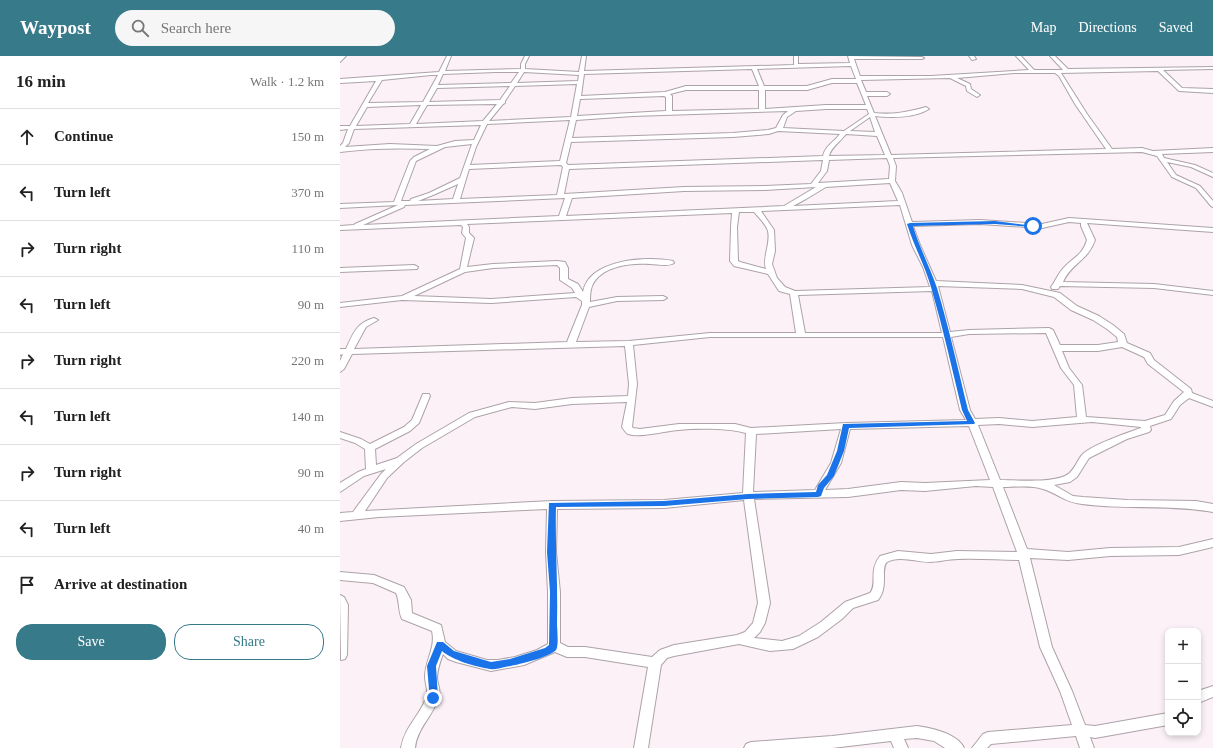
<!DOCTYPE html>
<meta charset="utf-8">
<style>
:root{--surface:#fff;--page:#f6f6f6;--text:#222;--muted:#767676;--line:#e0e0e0;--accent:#377b8b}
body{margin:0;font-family:"Times New Roman",serif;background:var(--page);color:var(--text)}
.controls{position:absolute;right:12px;bottom:12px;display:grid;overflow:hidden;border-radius:8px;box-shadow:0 2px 6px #0003}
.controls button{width:36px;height:36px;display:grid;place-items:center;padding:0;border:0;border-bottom:1px solid var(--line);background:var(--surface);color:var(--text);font:20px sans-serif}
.stop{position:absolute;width:12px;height:12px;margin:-9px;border:3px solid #1a73e8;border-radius:50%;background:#fff}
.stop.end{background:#1a73e8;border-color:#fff;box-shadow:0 1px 4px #0008}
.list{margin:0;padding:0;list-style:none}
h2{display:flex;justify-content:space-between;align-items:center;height:52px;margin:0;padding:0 16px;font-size:17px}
h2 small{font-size:13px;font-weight:400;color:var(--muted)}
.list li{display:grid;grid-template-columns:26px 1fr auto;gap:12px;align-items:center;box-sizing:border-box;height:56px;padding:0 16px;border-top:1px solid var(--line)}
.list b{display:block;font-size:15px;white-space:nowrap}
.list em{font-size:13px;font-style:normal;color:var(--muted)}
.actions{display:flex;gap:8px;padding:12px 16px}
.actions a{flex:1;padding:9px 0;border:1px solid var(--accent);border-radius:16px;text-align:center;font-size:14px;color:var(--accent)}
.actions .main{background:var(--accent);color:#fff}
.icon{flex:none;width:22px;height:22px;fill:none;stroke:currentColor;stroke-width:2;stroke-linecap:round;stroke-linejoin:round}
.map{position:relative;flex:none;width:873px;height:692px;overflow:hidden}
header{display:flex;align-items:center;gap:24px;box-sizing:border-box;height:56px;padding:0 20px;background:var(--accent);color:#fff}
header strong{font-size:19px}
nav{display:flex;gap:22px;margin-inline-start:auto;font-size:14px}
.search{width:280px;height:36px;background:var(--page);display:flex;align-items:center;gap:10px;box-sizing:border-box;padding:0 14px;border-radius:22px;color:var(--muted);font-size:15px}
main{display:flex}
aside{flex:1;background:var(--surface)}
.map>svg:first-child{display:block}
</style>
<header>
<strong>Waypost</strong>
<div class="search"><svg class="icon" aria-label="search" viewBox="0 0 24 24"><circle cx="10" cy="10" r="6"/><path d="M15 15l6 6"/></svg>Search here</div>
<nav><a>Map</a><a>Directions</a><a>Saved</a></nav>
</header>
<main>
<aside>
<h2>16 min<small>Walk · 1.2 km</small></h2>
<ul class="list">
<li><svg class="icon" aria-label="ahead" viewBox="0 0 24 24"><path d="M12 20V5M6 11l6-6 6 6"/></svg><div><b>Continue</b></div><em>150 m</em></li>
<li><svg class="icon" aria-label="left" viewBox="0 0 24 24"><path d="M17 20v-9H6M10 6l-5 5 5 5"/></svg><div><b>Turn left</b></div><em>370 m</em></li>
<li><svg class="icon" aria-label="right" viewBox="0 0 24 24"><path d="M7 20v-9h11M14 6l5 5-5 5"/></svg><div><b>Turn right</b></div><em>110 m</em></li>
<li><svg class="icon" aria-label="left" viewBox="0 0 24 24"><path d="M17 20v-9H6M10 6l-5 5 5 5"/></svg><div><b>Turn left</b></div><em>90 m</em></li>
<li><svg class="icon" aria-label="right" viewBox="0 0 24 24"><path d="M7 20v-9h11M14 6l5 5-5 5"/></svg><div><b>Turn right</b></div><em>220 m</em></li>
<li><svg class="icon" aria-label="left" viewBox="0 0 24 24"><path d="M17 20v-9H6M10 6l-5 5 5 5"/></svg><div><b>Turn left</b></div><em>140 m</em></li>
<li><svg class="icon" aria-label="right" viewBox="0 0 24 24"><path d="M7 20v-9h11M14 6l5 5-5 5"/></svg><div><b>Turn right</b></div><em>90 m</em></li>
<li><svg class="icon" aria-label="left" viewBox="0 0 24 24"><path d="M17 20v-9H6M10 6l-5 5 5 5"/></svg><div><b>Turn left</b></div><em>40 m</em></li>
<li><svg class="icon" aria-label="arrive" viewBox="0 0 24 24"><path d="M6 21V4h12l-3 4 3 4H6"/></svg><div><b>Arrive at destination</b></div></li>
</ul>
<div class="actions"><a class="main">Save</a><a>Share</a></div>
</aside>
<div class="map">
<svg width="873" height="692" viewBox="0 0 873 692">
<rect width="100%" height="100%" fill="#fbf1f7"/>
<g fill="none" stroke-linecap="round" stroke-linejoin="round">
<defs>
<g id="minor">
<path d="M107,0H111L105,15L181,13V8L185,0H189L185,8V13L239,16L242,0H246L244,15L454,9V0H458V8L510,7L508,0L582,1L584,2L582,3H514L520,20H591L689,14L676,0H681L694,14H723L710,0H715L728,13L873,11V13L823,14L842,32L873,33V37L839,35L818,15L721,17L747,58L772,93L802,92L813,95L873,92V96L822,98L824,102L855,109L873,117V121L851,111L827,106L836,119L860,130L873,145V151L871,150L856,132L832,121L817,100L802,96L553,102L556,110L555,125L562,137L572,166L640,164L702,168L729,162L873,172V176L747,167L755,184C748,205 731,207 723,226L814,228L873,235V239L814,232L720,230L718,233H712L711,231C715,226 717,220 721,215C731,202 742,201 747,184L741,170V167L729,166L702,172L640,168L573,170L580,189L596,225L682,229L720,237L737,250L759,260L773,269L784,278L787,287L810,297L814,304L851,333L852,337L873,345V351L849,342L840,349L831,363L810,370L811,374L809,376L787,383L749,402L737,421L730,426L714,429L733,440L743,441L787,444L856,445L873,448V456C830,448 785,454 742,448C724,446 717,437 703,433C691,429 675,431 663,431L687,493L728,496L770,492L839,491L873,483V491L839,499L770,500L728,504L690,502L712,591L732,635L745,669L755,670L828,657V669L755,682L750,681L754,692H740L736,680L651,688L647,692H632L643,678L648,676L732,669L720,635L700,591L679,504C659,504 638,502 618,503C608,503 599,506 590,506C578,506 558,499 547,506C540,512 549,531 538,544L513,552L502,563L478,581L453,593L430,595L399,588L334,600L327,602L321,609L308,692H294L308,611L245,601H227L215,596L184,609L151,615L116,606L108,603L103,598C100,606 97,614 97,623C98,629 101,635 99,641C93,660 77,672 75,692H61C65,670 79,661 86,642C89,635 85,628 85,621C85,604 96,592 92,575L62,563C58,555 60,546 56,537L33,527L0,524V516L34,519L64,531L71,544L72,557L101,569L105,586L116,595L147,604H158L175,601L197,594L208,588V536L206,496L207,453L39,461L0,465V457L13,456L41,418L46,413L24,420L0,436V427L18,416L26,413L25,393L15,387L0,382V376L21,383L30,388L64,371L72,364L83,338H89L90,340L79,367L70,375L35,393L36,409L57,402L76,388L129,357L169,346L195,347L232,342L288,340L289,328L285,290L12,298L4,313L0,316V305L3,298L0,299V293H6C13,278 16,267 34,262L38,264L26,271L14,293L227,286L242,249V245L236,241L151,247L62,244L0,251V247L62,240L120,213L126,182L122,177L123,171L121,169L0,174V170L14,169L15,168L58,149L0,152V148L54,146L70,105L74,101L90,93C60,92 30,92 0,96V90L3,87L8,73L0,74V70H10L36,25L0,27V23L99,16ZM511,10L516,23H492L467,30H424L417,13ZM412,13L419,30H346L325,36L241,40L244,18ZM156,16H179L171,27L98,29L103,18ZM184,16L239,19L238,25L177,27ZM674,17H715L719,20L735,48L766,93L551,99L535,60C551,62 575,62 589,53L586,51C568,56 553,59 534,57L527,40H547L550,38L547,36H526L521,24L610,22L626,30L627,35L637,41L640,39L631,33L630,28L617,22ZM91,19H98L83,46L28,47L42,24ZM492,27H517L526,49H486L425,53V34H467ZM237,28L231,61L149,65L163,48L165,47V45L175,30ZM170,30L160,44L89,46L97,32ZM346,34H419V53L332,55V40L330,38ZM324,40L326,41V55L237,60L240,43ZM157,48L143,65L76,68L87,49ZM81,49L70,68L16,70L27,51ZM486,53H527L529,58L504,75L443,72L447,61L456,55ZM448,55L443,59L436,72L428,74L393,77L232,82L236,64L293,60ZM530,61L535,76L510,75ZM230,64L220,105L130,109L136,91L147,68ZM141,69L134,84L115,85L97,90L50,88L5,91L9,87L14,73ZM438,75L500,78C494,86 485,90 483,100L228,109L226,107L231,86L393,81L429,78ZM506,78L537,80L545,99L489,100C491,91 501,85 506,78ZM132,88L120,122L89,137L71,143L70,145H61L76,105L105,91ZM547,102L550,110L549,123L478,127L487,115L489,104ZM483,104L481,115L471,128L425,130L344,131L224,138L229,113ZM221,109L223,111L217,139L120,143L129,113ZM550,127L558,145L453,150L466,143L486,131ZM118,128L113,143L78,145L93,139ZM476,131L444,150L226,160L232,142L344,135L425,134ZM225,142L219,160L23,169L64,151L65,149ZM560,149L572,189L583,211L590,231L455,235L445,231L437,222L432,208L435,195L434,174L421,155ZM399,156H414C418,161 426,168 428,175C431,187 422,202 426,213L400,206L398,205L397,171ZM392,157L391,171L390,205L394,210L428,218L439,235L450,238L456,277H370L289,285L236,286L249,251L277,245L323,244L327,242L323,240L277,241L250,246C250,241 250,235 252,230C261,210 290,207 310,208C317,208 328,211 334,207L333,205C307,200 249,203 243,236L238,228L228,223V212L225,206L217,205L153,208L127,211L134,182L129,177V171L127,168ZM217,209L220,212V224L232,232L235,237L151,243L74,240L125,216L153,212ZM598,230L682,233L714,241L731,254L753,264L767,273L777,281L778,286L758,289H720L713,274L709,272L629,274L610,276ZM592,235L602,277H465L458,239ZM706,277L721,312L734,329L737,361L692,365L659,362L635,363L630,354L611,281L629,278ZM370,281H603L620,354L626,364L506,367L411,372L395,368H339L300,373L293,372L292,371L297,328L293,289ZM782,291L804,301L808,308L844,336L834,345L825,359L805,365L746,361L742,329L729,312L722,295H758ZM287,346L282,371C284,374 286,377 288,378C301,382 324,375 338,374C358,372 387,372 406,377L403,437L324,444L212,445L25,455L47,422L64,406L82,392L135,361L172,351L195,353L232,348ZM752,366L801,371V372C789,376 749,390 742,399C736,406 734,416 725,420C710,427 677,424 660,424L638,369L659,368L692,371ZM629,370L650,424L585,427L561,426L508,433L485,434L501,407L510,373ZM501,373L491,407L475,434L413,436L416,378ZM636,430L653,431L677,496L617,495L591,498L558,495L540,500C528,515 538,528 530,537L505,546L481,566L459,580L442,585L414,582L420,576L425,567L430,547L414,443L508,441L561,434L585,435ZM404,444L418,547L413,567L405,576L397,579L334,589L320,594L312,601L245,591H228L220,587V536L216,496L217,453L324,452Z"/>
<polygon points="629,0 634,0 636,3 632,4"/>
<polygon points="74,209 78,211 77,213 0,216 0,212"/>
<polygon points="0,539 4,541 8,549 7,599 5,603 1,604"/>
<polygon points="873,630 873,641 858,647 858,635"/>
<path d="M577,670C591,672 617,677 624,692H605L594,685L577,682L564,683L568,692H554L551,685L492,692H404L406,688L411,686L492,680Z"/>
</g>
<polygon id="major" points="0,0 6,0 0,6"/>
</defs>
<!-- minor casing -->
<use href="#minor" stroke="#aca2a8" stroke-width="2"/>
<!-- major casing -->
<use href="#major" stroke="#aca2a8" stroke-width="2"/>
<!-- minor -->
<use href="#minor" fill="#fff" fill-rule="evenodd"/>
<!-- major -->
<use href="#major" fill="#fff" fill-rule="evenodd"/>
</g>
<!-- route -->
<path fill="#1a73e8" d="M655,165L695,170L693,171L655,168L573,170C579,191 590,211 597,232C609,272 618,313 628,354L635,367L634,368L509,372L504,395L494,420L484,432L481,440L478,441L408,443L324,450L216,451C215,490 218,528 217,567C217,572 219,590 216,594C208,602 177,609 165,611C160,612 154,614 150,613C136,611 112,604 102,595L96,610L98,642L97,645L93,646L90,645L87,610L97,586H103L114,595L151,606L170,603L205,592L209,589L210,536L207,496L209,447L324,445L408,438L476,436L478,429L487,419L497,395L503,368L627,365L622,354C612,313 603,272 591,231C585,210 574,190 567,168L570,167Z"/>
</svg>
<div class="controls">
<button>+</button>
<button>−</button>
<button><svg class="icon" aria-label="locate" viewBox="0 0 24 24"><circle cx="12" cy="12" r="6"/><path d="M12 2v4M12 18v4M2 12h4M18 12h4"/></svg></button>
</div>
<div class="stop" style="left:693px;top:170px"></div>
<div class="stop end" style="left:93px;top:642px"></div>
</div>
</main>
